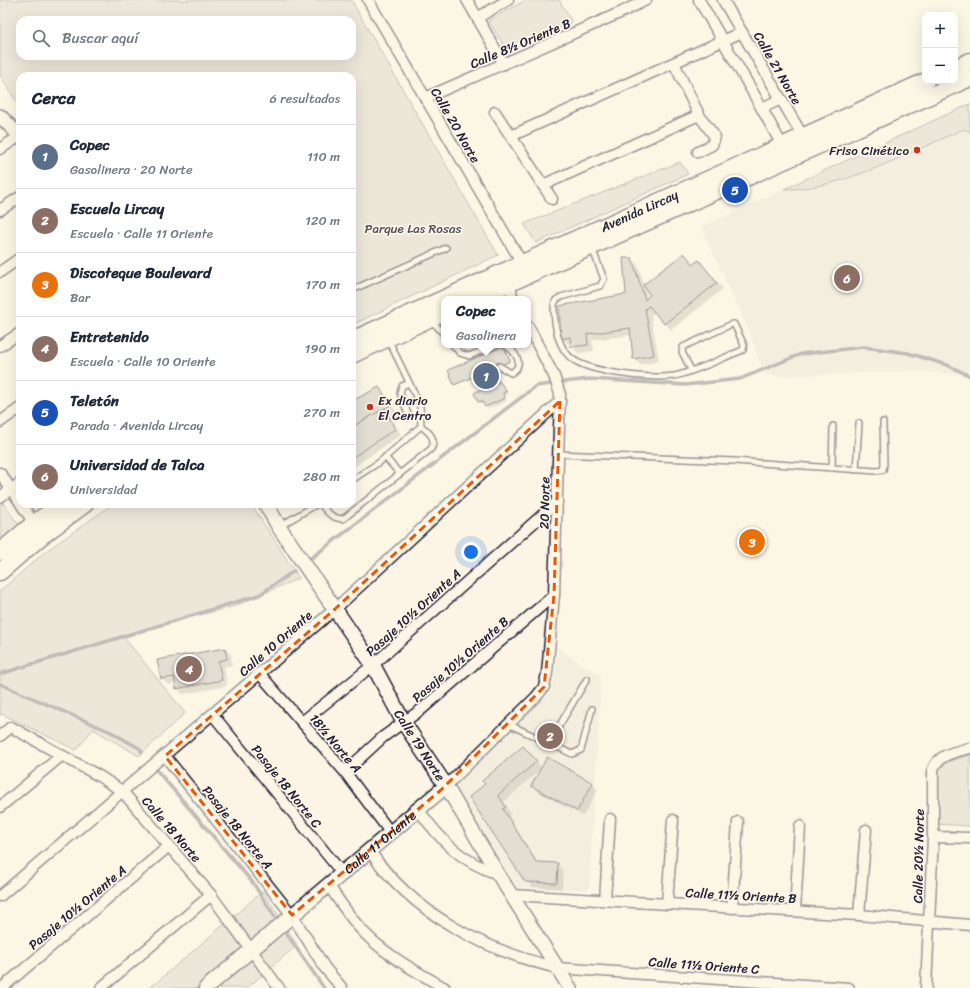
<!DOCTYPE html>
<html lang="es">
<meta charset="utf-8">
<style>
:root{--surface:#fff;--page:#f2f2f3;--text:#1f2937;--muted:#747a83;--line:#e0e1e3;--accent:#d93025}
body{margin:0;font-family:Sriracha,sans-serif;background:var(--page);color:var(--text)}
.controls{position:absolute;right:12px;top:12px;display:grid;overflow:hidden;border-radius:8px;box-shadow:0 4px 16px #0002}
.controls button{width:36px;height:36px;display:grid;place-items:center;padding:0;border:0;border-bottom:1px solid var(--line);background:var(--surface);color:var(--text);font:20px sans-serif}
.you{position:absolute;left:471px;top:552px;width:14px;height:14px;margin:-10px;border:3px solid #fff;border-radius:50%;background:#1a73e8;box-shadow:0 0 0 6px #1a73e833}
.badge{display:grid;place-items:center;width:26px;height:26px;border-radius:50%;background:var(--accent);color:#fff;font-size:13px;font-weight:700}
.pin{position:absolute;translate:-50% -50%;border:2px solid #fff;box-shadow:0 1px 4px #0006}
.popup{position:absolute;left:441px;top:296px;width:90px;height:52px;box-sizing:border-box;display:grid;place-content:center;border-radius:8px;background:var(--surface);filter:drop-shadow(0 1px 3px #0005);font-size:13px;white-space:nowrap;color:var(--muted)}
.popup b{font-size:15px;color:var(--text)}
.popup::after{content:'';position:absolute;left:50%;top:100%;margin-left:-8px;border:8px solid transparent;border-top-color:var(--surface)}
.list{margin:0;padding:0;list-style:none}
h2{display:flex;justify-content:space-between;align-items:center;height:52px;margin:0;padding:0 16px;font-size:17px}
h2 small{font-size:13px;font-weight:400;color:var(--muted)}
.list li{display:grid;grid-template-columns:26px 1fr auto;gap:12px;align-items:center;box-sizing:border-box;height:64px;padding:0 16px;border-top:1px solid var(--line)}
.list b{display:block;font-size:15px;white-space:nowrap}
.list p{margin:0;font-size:13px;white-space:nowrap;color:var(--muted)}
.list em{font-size:13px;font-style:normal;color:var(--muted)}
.icon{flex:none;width:22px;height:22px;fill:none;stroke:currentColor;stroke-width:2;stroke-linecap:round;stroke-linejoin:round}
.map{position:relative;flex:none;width:970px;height:988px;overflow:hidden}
.search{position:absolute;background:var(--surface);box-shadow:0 4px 16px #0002;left:16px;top:16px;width:340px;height:44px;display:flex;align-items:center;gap:10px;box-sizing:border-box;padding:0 14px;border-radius:12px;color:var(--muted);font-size:15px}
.panel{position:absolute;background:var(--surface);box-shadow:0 4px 16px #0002;left:16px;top:72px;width:340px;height:436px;border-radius:12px}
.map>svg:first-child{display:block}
</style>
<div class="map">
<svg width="970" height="988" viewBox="0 0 970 988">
<rect width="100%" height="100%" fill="#fcf5e5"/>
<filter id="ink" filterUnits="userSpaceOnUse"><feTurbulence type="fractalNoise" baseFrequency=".025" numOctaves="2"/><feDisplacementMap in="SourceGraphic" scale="8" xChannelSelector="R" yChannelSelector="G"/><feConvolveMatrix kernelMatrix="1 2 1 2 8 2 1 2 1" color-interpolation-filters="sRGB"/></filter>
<g filter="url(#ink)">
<!-- built -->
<g fill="#ece5d8">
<polygon points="970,104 970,375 912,371 775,376 764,374 748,328 701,227"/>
<polygon points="558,648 601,676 589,890 518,888 450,782 552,691"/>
</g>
<!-- green -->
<g fill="#dcd6cc" stroke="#7f7c84" fill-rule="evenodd">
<path d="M0,0H351L498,255L352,325V76H20V107L0,75ZM20,20H352V56H20Z"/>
<polygon points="526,0 559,0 572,22 508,51 488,21"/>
<path d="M970,104V132L964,129C910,152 843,190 784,189Z"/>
<polygon points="680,162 688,174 536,243 524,224"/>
<polygon points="3,503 20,527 0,544 0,506"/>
<polygon points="28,504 47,504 36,513"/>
<polygon points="113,504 251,504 299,578 235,606 122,635 185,713 139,756 93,729 76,750 2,714 0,715 0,591 45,552"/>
<polygon points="970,755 970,826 936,824 938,771 947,762"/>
<polygon points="263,891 297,945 247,988 150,988"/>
</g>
<!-- shadow -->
<g fill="#0003" fill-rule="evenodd">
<path d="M632,259L638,265L644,285L694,265L699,261L723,289L671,330L655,312L651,316L659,361L640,365L634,359L632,335L592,340L594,351L578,353L572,347V344H568L562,338L627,295ZM645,287L652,295L648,298Z"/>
<polygon points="504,347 511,362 455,384"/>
<polygon points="499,383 509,394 505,396 507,401 488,409 484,403 482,404 479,402"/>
<polygon points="379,389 396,411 390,415 401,435 352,468 352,402"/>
<polygon points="225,649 231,655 232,665 224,667 227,686 183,694 177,688 176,683 168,685 162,679 158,661"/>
<polygon points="529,753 542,768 592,784 598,790 583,816 538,792 532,785 542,768 504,802 511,814 508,816 538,863 557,864 563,870 562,889 532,887 526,881 471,797"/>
</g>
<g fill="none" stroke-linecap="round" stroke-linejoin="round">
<!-- stream -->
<g stroke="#78757e" stroke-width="3.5">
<polyline points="564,382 590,379 685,385 740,379 801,354 864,347 908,353 947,365 970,376"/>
<polyline points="310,559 536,386 551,384"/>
<polyline points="0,674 259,595 294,571"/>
<polyline points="0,684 111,732 139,748 142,752"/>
<polyline points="154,767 253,883 275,917"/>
<polyline points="286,933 324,988"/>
</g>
</g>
<!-- building -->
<g fill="#c6c1bb" stroke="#22223b">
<polygon points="684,253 693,264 699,260 717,283 664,324 649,306 645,309 654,355 633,359 630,328 587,334 588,345 571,347 570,337 561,339 559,306 626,294 623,258 632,258 645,300 650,295 643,285"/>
<polygon points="504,346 510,361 454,385 448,370"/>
<polygon points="499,381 507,391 503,393 505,398 485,407 482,401 478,402 474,393"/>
<polygon points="379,387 391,405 352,427 352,401"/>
<polygon points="385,408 395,429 352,458 352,427"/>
<polygon points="225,648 227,659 218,661 222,680 176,689 174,677 161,679 157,660"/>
<polygon points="523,746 537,761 498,795 506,807 503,809 536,862 558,863 557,883 525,882 469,797 485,784 482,781"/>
<polygon points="547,757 593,783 577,811 531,786"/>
</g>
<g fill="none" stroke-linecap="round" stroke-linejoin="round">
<defs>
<g id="service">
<path d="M592,248L604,279L600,286L561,297L556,300L554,305C554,322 557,345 570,357C587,373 650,379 674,376C695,372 722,358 743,350L744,345L734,324H732L683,347L682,352L691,370"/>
<polyline points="352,290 446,248"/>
<polyline points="432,321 444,334"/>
<polyline points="453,345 460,353 469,356 496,345"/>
<path d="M499,366L511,373C525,365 516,352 505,345"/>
<polyline points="409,417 400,393 402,386 409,383"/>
<polyline points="558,454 734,461 876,471 883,470 884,465 883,422"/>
<polyline points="385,457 400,474"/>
<polyline points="832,468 833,426"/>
<polyline points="856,470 859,423"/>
<polyline points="352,480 381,461 421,426"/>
<path d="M321,504C327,513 332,518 343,519L431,449C437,439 429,432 421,426L420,405L389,341"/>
<polyline points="280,526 317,504"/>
<polyline points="508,724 549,743 587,679"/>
<polyline points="549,743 572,754 581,750 592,709"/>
</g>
<g id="minor">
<polyline points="368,0 522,263"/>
<polyline points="467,0 504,64"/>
<polyline points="699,0 751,89 783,147"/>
<polyline points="723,0 805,140"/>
<polyline points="477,18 508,0"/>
<polyline points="674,63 699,115 715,137 712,145 698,152"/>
<polyline points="425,98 622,12 646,0"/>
<polyline points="762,108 781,99"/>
<polyline points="495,112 552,199"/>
<polyline points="511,136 742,32"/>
<polyline points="0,149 20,136"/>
<polyline points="543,185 699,115"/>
<polyline points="0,210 20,197"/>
<polyline points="0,272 20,258"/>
<polyline points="509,283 513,299"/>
<polyline points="0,346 20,333"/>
<polyline points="0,422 20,408"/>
<polyline points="0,473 20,502"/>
<polyline points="0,497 20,483"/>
<polyline points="21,504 34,523"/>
<polyline points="259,673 345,772 390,832"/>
<polyline points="213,715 342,873"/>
<polyline points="302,722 373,665 557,502"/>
<polyline points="0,736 11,727 99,776 122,791 211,895 279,988"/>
<polyline points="165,756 292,915 325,968 342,988"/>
<polyline points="345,772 383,737 422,709 554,595"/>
<polyline points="446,786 536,697 544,687 547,673 554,595 560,394 554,376 528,326"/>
<polyline points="0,807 61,756"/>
<path d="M418,809C441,841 460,861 498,874"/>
<polyline points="933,837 970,838"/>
<path d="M369,850C413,914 484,950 557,968L849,988"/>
<path d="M329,886C338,899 347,913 358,926C381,953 415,971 445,988"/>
<polyline points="511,895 859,915 970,925"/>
<polyline points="0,896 335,609 560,401"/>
<polyline points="605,900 610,819"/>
<polyline points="667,904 673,820"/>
<polyline points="732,908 738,822"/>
<polyline points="795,911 800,826"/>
<polyline points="859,915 866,830"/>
<polyline points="2,988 169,846"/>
<polyline points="101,988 211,895"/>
<path d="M926,988L933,837V769C939,754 955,752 970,748"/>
</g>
<g id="tertiary">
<polyline points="0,116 20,136"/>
<polyline points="446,786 498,874 570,988"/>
</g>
<g id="secondary">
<path id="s1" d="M206,988L446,786L404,723L373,665L279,527L266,504"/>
</g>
<g id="primary">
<polyline points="955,68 970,61"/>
<polyline points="474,299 970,78"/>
<path id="s2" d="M352,340L926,81"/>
<polyline points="352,355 444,312"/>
<polyline points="0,552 34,523 62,504"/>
<polyline points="0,572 43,535 85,504"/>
</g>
</defs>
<!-- service casing -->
<use href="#service" stroke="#22223b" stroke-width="8"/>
<!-- minor casing -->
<use href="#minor" stroke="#22223b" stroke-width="13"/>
<!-- tertiary casing -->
<use href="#tertiary" stroke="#22223b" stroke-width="16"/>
<!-- secondary casing -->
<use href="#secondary" stroke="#22223b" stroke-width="17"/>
<!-- primary casing -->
<use href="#primary" stroke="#22223b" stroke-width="19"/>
<!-- service -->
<use href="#service" stroke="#fcf5e5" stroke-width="5"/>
<!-- minor -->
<use href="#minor" stroke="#fcf5e5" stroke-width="10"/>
<!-- tertiary -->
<use href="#tertiary" stroke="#fcf5e5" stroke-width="13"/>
<!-- secondary -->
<use href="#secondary" stroke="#fcf5e5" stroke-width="14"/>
<!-- primary -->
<use href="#primary" stroke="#fcf5e5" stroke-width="16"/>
</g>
</g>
<!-- marked area -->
<path d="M0 0H970V988H0ZM560,401L554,595L544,687L441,790L292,915L165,756L335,609Z" fill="#fcf5e5" fill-opacity=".55" fill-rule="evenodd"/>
<path fill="none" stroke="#e8590c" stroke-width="3" stroke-dasharray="8 5" stroke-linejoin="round" d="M560,401L554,595L544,687L441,790L292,915L165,756L335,609Z"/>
<!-- markers -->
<g fill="#c8321e" stroke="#fcf5e5" stroke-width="1.5">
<circle cx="917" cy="150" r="4"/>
<circle cx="370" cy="407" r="4"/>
</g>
<g text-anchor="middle" stroke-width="3.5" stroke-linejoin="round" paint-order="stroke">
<!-- street labels -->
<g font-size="13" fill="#22223b" stroke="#fcf5e5">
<text transform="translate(520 43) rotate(-23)" y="5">Calle 8½ Oriente B</text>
<text transform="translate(778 68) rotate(60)" y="5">Calle 21 Norte</text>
<text transform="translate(456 125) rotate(60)" y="5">Calle 20 Norte</text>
<text dy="5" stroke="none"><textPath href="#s2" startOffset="315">Avenida Lircay</textPath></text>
<text transform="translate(544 503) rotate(-89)" y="5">20 Norte</text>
<text transform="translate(413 612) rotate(-42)" y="5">Pasaje 10½ Oriente A</text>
<text transform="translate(275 643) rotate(-41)" y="5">Calle 10 Oriente</text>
<text transform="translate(460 659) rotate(-41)" y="5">Pasaje 10½ Oriente B</text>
<text transform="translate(336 743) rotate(50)" y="5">18½ Norte A</text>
<text transform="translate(420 745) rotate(57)" y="5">Calle 19 Norte</text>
<text transform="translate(287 786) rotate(51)" y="5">Pasaje 18 Norte C</text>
<text transform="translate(238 827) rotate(51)" y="5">Pasaje 18 Norte A</text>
<text transform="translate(172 829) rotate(49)" y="5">Calle 18 Norte</text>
<text dy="5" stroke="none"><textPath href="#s1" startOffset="227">Calle 11 Oriente</textPath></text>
<text transform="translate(918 856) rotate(-89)" y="5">Calle 20½ Norte</text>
<text transform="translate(741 895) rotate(3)" y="5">Calle 11½ Oriente B</text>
<text transform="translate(77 907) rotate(-40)" y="5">Pasaje 10½ Oriente A</text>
<text transform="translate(704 965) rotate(4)" y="5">Calle 11½ Oriente C</text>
</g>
<!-- poi labels -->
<g font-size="13" fill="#22223b" stroke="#fcf5e5" text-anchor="end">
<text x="909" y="155">Friso Cinético</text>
<text x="378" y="405" text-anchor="start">Ex diario<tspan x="378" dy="15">El Centro</tspan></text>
</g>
<!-- park labels -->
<g font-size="13" fill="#504f5f" stroke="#fcf5e5">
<text x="413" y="233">Parque Las Rosas</text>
</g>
</g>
</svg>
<div class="controls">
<button>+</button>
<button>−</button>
</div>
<div class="you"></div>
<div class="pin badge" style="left:486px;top:376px;background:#5c6f8a">1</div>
<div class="popup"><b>Copec</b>Gasolinera</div>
<div class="pin badge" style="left:550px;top:736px;background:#8d6e63">2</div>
<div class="pin badge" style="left:752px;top:542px;background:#e8710a">3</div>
<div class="pin badge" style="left:189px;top:669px;background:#8d6e63">4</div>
<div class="pin badge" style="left:735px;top:190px;background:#1a4fb4">5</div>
<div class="pin badge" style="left:847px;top:278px;background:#8d6e63">6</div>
<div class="search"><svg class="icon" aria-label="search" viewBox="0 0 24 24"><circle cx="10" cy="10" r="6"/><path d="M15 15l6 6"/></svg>Buscar aquí</div>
<section class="panel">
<h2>Cerca<small>6 resultados</small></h2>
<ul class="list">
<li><span class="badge" style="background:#5c6f8a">1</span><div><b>Copec</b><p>Gasolinera · 20 Norte</p></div><em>110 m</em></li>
<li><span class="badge" style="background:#8d6e63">2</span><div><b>Escuela Lircay</b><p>Escuela · Calle 11 Oriente</p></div><em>120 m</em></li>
<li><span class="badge" style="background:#e8710a">3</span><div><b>Discoteque Boulevard</b><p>Bar</p></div><em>170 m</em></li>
<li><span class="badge" style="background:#8d6e63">4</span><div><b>Entretenido</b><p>Escuela · Calle 10 Oriente</p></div><em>190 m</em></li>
<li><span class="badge" style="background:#1a4fb4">5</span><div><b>Teletón</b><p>Parada · Avenida Lircay</p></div><em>270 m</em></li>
<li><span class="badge" style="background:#8d6e63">6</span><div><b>Universidad de Talca</b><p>Universidad</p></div><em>280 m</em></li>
</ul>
</section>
</div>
